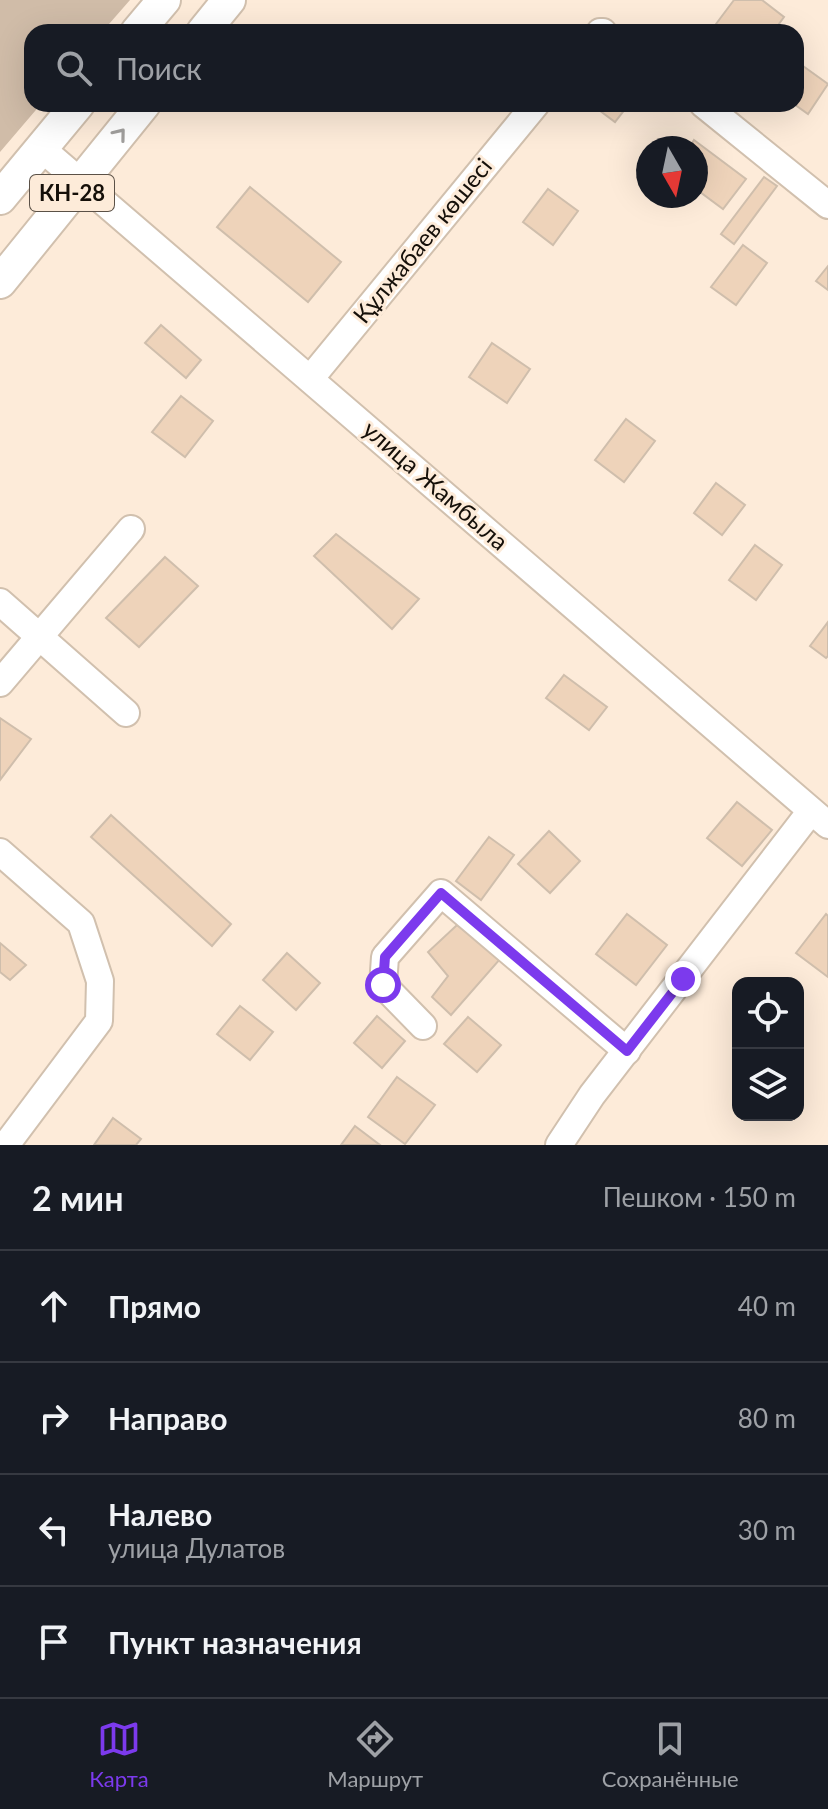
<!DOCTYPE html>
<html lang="ru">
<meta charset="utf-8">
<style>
:root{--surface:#171b24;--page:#20242c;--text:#f1f3f6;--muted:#9ea1a6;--line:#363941;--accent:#7c3aed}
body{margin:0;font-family:Lato,sans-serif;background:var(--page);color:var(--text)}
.controls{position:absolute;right:24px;bottom:24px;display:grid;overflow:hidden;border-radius:16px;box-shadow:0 8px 32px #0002}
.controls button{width:72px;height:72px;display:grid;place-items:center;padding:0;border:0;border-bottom:2px solid var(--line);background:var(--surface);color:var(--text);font:40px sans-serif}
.compass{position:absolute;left:636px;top:136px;width:72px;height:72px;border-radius:50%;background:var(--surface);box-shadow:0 8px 32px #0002;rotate:171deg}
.stop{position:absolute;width:24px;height:24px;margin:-18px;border:6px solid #7c3aed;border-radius:50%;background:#fff}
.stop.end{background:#7c3aed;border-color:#fff;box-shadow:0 2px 8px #0008}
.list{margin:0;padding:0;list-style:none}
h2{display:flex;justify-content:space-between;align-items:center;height:104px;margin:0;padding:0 32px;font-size:34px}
h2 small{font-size:26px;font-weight:400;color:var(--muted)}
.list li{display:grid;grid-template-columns:52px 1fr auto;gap:24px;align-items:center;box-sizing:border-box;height:112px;padding:0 32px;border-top:2px solid var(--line)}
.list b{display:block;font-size:30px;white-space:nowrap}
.list p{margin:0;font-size:26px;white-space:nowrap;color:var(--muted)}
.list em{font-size:26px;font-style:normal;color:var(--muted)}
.icon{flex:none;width:44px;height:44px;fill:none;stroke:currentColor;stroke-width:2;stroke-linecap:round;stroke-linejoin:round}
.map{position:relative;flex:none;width:828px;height:1145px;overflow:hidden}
.search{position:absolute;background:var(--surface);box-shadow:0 8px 32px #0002;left:24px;right:24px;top:24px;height:88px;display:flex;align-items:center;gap:20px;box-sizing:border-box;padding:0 28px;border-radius:24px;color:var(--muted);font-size:30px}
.sheet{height:552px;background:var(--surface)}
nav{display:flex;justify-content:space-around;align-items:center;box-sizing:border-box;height:112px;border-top:2px solid var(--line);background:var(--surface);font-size:22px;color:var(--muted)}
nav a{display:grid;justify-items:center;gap:4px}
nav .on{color:var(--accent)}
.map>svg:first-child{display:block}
</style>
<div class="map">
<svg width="828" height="1145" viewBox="0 0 828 1145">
<rect width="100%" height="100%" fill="#fdebd9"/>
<!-- green -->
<polygon fill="#d0bca8" points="0,0 130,0 102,32 32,32 32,104 41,104 0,152"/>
<!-- building -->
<g fill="#eed3ba" stroke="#cfbeac" stroke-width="2">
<polygon points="734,0 762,0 784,17 773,32 726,32 716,24"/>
<polygon points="803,66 828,84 808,114 794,104 796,76"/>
<polygon points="591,104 629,104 615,122"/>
<polygon points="694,140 746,179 723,209 696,189 696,148 689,148"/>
<polygon points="764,177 777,186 734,244 721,234"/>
<polygon points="250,187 341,262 308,302 217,227"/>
<polygon points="548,189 578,211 553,245 523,222"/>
<polygon points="743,245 767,263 736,305 711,287"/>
<polygon points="828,266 828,290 816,281"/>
<polygon points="161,325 201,360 186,378 145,343"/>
<polygon points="492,343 530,369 507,403 469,377"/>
<polygon points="181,396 213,421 185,457 152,432"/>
<polygon points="626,419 655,441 624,482 595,460"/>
<polygon points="716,483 745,505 722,535 694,513"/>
<polygon points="336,534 419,599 392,629 314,556"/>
<polygon points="755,545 782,565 756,600 729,580"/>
<polygon points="165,557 198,586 139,647 106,618"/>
<polygon points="828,622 828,656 826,658 810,646"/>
<polygon points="564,675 607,707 589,730 546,698"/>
<polygon points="0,718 31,739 0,780"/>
<polygon points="737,802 772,830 742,866 707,838"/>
<polygon points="111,815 231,924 212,946 91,837"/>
<polygon points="549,831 580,861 550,893 518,864"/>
<polygon points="489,837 514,855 481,900 456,881"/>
<polygon points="627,914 667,945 636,985 596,954"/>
<polygon points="826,914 828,916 828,977 796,953"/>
<polygon points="457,925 501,958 451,1015 432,997 448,976 428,952"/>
<polygon points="0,943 26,965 10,980 0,972"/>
<polygon points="287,953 320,983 296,1010 263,980"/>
<polygon points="240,1006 273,1032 250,1060 217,1034"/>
<polygon points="377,1016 405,1041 382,1068 354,1043"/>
<polygon points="468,1017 501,1045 477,1072 444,1044"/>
<polygon points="397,1077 435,1105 405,1144 368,1117"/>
<polygon points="113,1118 141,1139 136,1145 94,1145"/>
<polygon points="355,1126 380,1145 341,1145"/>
</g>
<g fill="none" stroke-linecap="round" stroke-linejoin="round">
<defs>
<g id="minor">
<polyline points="600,32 603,32"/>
<polyline points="703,104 828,205"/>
<polyline points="41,148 828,825"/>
<polyline points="310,379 536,104"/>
<polyline points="0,602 126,713"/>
<polyline points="0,683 131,529"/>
<polyline points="0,852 81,923 100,981 99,1021 6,1145"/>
<polyline points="423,1026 383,985 385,957 441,893 627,1051"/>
<polyline points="559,1145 592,1095 811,811"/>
</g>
<g id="major">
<polyline points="137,32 164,0"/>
<polyline points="203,32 229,0"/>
<polyline points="0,198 78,104"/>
<polyline points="0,282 144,104"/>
</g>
</defs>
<!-- minor casing -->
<use href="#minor" stroke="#d1c0ae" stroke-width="30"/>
<!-- major casing -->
<use href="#major" stroke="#d1c0ae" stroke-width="36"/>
<!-- minor -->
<use href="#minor" stroke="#fff" stroke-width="26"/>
<!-- major -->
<use href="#major" stroke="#fff" stroke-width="32"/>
</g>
<!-- one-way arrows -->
<defs><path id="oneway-chevron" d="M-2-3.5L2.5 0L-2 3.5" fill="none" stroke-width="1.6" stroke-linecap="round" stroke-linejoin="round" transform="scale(2)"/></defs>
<use stroke="#a19f9d" href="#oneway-chevron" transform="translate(120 134) rotate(-51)"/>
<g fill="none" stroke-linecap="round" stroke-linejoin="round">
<!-- route -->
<polyline stroke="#7c3aed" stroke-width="10" points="383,985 385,957 441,893 627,1051 683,979"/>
</g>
<g text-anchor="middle" stroke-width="6" stroke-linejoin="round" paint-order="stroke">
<!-- shield labels -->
<rect fill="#fdebd9" stroke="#5b5147" stroke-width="2" x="30" y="175" width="84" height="36" rx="6"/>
<g font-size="22" font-weight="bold" fill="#150f09">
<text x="72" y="201">КН-28</text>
</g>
<!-- street labels -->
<g font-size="24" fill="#150f09" stroke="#fdebd9">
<text transform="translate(423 241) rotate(-51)" y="8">Құлжабаев көшесі</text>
<text transform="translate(435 486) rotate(41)" y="8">улица Жамбыла</text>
</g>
</g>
</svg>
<div class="controls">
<button><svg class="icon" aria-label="locate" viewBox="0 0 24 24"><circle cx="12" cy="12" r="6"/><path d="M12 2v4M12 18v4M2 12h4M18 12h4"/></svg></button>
<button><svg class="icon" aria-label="layers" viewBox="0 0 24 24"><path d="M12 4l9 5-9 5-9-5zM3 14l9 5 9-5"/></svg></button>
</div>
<svg class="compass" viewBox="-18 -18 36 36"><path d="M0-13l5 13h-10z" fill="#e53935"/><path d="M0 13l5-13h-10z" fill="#9ea1a6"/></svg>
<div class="stop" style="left:383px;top:985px"></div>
<div class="stop end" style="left:683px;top:979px"></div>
<div class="search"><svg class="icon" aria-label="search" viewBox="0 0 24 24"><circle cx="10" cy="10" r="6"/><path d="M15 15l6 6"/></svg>Поиск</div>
</div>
<section class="sheet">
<h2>2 мин<small>Пешком · 150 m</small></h2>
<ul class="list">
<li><svg class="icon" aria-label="ahead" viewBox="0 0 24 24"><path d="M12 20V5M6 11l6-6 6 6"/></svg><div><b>Прямо</b></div><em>40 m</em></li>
<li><svg class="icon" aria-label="right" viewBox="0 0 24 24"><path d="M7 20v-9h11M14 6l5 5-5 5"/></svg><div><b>Направо</b></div><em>80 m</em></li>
<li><svg class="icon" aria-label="left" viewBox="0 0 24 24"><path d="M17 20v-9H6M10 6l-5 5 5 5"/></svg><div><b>Налево</b><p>улица Дулатов</p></div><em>30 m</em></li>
<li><svg class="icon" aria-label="arrive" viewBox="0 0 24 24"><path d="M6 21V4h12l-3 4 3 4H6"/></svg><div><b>Пункт назначения</b></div></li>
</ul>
</section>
<nav>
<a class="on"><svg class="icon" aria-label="map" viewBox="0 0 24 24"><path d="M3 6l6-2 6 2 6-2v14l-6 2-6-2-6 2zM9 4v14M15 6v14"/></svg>Карта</a>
<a><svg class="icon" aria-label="directions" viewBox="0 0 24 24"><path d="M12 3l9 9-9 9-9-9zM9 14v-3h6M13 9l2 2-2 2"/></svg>Маршрут</a>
<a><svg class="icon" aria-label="saved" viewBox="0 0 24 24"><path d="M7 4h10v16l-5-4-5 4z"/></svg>Сохранённые</a>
</nav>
